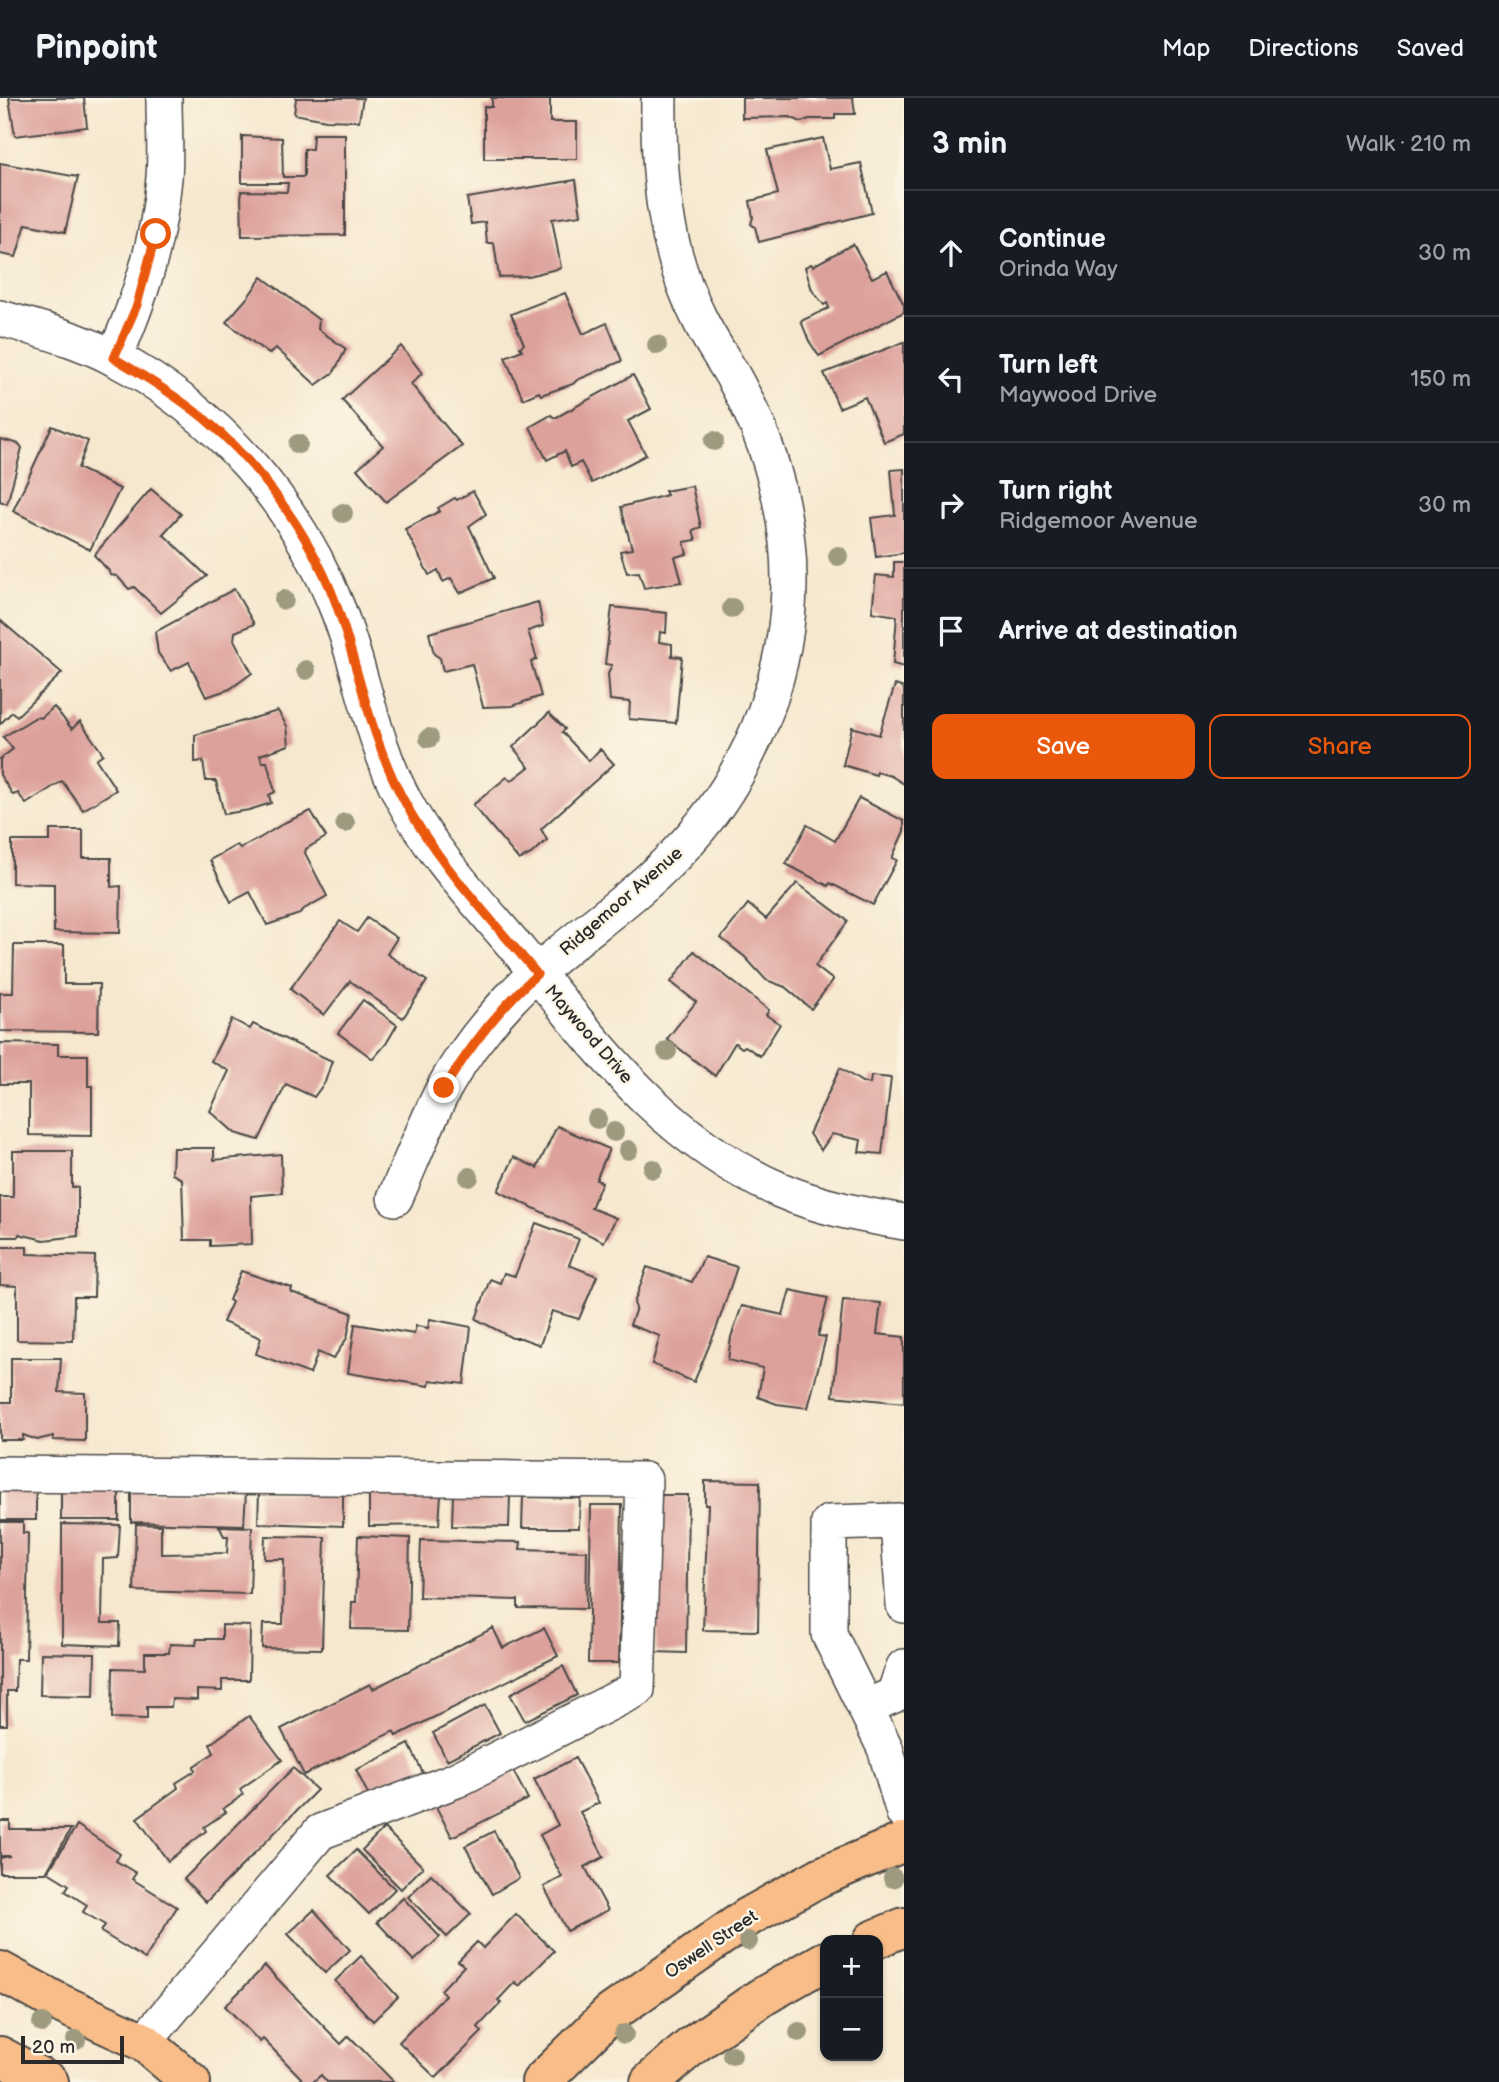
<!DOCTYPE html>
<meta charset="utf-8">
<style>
:root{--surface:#171b24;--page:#20242c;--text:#f1f3f6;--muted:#9ea1a6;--line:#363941;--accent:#ea580c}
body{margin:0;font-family:"Balsamiq Sans",sans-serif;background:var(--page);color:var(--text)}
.controls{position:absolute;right:21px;bottom:21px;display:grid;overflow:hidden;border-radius:14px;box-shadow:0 2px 5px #0004}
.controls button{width:63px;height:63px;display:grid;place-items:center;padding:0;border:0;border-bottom:2px solid var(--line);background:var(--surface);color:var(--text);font:35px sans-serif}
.scale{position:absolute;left:21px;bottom:18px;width:103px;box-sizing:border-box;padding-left:7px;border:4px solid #2b2b2b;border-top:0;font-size:19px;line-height:24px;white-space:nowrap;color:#2b2b2b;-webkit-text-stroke:5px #fcf5e5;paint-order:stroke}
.stop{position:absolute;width:21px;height:21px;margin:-16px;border:5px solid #ea580c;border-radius:50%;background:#fff}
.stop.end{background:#ea580c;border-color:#fff;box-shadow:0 2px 7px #0008}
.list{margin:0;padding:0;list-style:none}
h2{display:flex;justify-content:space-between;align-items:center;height:91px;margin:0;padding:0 28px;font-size:30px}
h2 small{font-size:23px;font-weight:400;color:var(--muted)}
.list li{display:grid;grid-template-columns:46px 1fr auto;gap:21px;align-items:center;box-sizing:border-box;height:126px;padding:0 28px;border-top:2px solid var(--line)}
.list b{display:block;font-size:26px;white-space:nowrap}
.list p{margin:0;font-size:23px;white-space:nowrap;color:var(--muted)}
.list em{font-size:23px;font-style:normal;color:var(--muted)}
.actions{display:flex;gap:14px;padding:21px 28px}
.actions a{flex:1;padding:16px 0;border:2px solid var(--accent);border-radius:14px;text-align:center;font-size:24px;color:var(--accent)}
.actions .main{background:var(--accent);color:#fff}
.icon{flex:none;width:38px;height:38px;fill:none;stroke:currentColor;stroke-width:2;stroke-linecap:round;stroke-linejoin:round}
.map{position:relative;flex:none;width:904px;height:1984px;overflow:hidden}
header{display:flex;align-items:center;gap:42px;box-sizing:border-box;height:98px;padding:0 35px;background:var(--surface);border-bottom:2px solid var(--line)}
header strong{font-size:33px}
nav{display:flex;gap:38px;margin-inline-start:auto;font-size:24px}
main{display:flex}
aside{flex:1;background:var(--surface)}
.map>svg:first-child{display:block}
</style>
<header>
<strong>Pinpoint</strong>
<nav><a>Map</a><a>Directions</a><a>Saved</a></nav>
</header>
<main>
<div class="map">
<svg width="904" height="1984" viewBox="0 0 904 1984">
<rect width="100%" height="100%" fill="#fcf5e5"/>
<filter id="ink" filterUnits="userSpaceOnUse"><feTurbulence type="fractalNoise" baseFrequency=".0143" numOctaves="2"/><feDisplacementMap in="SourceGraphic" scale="14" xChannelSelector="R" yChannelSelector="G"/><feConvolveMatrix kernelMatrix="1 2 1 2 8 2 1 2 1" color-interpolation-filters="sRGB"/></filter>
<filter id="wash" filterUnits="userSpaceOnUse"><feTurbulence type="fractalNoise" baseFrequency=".00686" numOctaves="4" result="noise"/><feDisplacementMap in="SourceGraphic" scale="28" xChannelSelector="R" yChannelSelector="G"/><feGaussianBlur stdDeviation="1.57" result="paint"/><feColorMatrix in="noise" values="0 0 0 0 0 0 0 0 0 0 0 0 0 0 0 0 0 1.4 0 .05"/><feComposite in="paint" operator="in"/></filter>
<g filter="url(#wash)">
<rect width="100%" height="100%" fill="#f6e8cf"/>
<g id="blocks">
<!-- building -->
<g fill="#dda19c">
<polygon points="9,0 84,0 87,29 15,38"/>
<polygon points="296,0 363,0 359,23 326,22 294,16"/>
<polygon points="492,0 550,0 550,24 577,24 577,61 484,61 484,9 492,9"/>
<polygon points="742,0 853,0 855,16 835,16 835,21 809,21 801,24 790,19 742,20"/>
<polygon points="313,36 345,36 345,137 242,138 241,93 287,94 288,85 242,85 242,38 282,40 283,79 304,79 304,51 312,51"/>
<polygon points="823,40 830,71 861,65 872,115 759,144 755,129 751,126 753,119 750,103 778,96 767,52"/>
<polygon points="0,65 78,79 65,134 26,126 16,159 0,156"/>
<polygon points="576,82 581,117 552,121 561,170 528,178 499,179 494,145 487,145 485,124 471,126 467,100"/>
<polygon points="853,146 872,180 887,173 904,207 904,214 819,258 809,243 801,223 829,210 827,205 824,207 812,192 805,169 811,166 813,168"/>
<polygon points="262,179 319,222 318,231 346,251 334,274 316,287 276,250 269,256 226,224 248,199"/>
<polygon points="565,195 583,236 607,225 622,263 577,282 573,286 541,297 539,294 523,301 505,259 522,252 520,249 524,246 511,216"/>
<polygon points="904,244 904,336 884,344 865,299 839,310 824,275"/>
<polygon points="401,248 422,275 411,286 462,348 386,404 357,371 383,348 342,302"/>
<polygon points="633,277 651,311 628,323 646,357 592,385 581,364 571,369 565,353 547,362 530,329 551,317 555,320"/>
<polygon points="52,328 88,343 78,370 120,391 90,452 13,413"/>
<polygon points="0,341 19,346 22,350 7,406 0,403"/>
<polygon points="904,371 904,455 876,459 871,420 895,417 891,372"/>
<polygon points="692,388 701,429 693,432 696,442 684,444 687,456 675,459 682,484 644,490 639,474 627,475 620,453 632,451 621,409 667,397 665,393"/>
<polygon points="151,391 181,416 163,436 207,478 161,515 134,489 129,491 117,478 110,477 109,473 94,457"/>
<polygon points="473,393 486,416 469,428 494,480 460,495 451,480 443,484 438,472 429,477 405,431 440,413 438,410 455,400 457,402"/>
<polygon points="894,464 904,464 904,569 893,566 897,518 872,514 876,477 894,479"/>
<polygon points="234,491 254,526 235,534 234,542 252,575 230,591 206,599 189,564 171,573 158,555 155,534"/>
<polygon points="538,504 543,528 528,533 537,561 531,564 541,598 512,608 483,609 472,566 443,573 440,560 434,556 429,535"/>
<polygon points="612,509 667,515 666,535 660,534 659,544 672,546 672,558 682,559 676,625 629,621 630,604 610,602 608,576 612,567 605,566"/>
<polygon points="0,522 62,575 17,618 12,614 0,626"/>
<polygon points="895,587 904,590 904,686 891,678 877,674 876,677 843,667 852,629 879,637"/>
<polygon points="54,609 72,631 80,623 103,656 96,661 116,692 83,712 62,683 26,706 18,695 13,697 0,677 0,661 13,651 3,639 36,619 41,620"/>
<polygon points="278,613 287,628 289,647 260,657 262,664 267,664 275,694 269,697 271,705 249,712 224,716 216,683 206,683 203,663 195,664 195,637"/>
<polygon points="549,615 565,631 562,634 589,663 600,651 614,666 541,731 547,742 531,756 519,762 473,707 507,679 511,683 529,669 513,649"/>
<polygon points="859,700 904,723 904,733 892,760 897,762 873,807 830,785 828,788 786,766 807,727 835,743"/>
<polygon points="311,713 326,739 306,751 305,755 327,798 304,811 300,816 267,827 250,794 231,804 210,762 237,747 240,750 260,740 286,724"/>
<polygon points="50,732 83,732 83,760 111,760 111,789 121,788 120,835 54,834 54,786 12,785 12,743 50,743"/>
<polygon points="797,785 848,823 815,868 833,882 811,911 785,889 766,882 745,859 721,840 748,806 766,821"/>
<polygon points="367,820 397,840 387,856 427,883 403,920 350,883 324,917 290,891 340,823 357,834"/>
<polygon points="14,847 64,847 64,886 99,886 98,934 0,933 0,895 13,895"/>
<polygon points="694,853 769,912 766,917 780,926 760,958 745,948 742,950 735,945 715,978 667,941 696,904 671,884"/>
<polygon points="363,902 397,927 386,946 373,961 338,935"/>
<polygon points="232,921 250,931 253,926 332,963 325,984 314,999 286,986 259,1042 235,1035 210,1013 229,973 211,963"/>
<polygon points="0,945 58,946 58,957 88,957 88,988 92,988 92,1038 29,1037 29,986 0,986"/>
<polygon points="840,970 862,984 870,986 871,978 891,980 882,1056 859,1054 861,1042 832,1036 821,1052 809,1036"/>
<polygon points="557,1028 609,1051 596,1082 602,1084 591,1110 616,1120 604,1144 498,1093 514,1059 537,1070"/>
<polygon points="173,1050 214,1050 214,1062 281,1056 282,1095 251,1098 252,1146 210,1148 210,1142 184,1142 182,1081 172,1076"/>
<polygon points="13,1053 72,1053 72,1089 78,1089 78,1138 44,1142 19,1136 18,1139 0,1139 0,1099 13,1099"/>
<polygon points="536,1125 579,1141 569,1167 597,1178 579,1221 552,1213 540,1247 521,1240 512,1240 476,1221 490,1181 500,1185 504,1175 515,1178"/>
<polygon points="0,1149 27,1149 27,1156 95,1158 94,1199 74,1199 73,1243 17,1242 17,1188 0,1187"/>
<polygon points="704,1159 737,1169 717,1229 694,1284 652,1266 660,1238 630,1227 636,1210 634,1205 647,1169 692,1184"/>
<polygon points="241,1173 292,1190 291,1194 352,1215 347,1240 333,1261 318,1254 310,1276 256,1256 261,1240 223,1224 232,1204 229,1202"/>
<polygon points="790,1192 828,1200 818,1238 826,1239 808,1310 777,1306 758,1299 763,1270 728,1262 731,1239 742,1208 783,1217"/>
<polygon points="843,1202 881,1205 877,1236 904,1239 904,1305 833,1298"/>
<polygon points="430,1221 471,1229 464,1286 430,1282 429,1288 348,1275 355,1226 414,1236 416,1228 428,1230"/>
<polygon points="11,1260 61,1260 59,1294 85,1295 85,1343 53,1342 53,1338 37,1342 23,1337 23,1342 0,1342 0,1304 11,1304"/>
<polygon points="705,1383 760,1384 758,1533 703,1532 708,1407 705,1407"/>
<rect x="0" y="1390" width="36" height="32"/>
<polygon points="61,1390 119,1391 119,1422 61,1422"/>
<polygon points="131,1392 246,1394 244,1427 131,1424"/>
<polygon points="259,1393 343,1396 343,1428 258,1425"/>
<polygon points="369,1396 441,1396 439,1427 369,1428"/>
<polygon points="453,1396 510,1397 509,1429 452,1428"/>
<polygon points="657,1397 688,1397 686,1555 656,1554"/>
<polygon points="523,1399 580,1400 579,1430 522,1430"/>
<polygon points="591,1407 622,1407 619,1565 588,1565"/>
<polygon points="0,1424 23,1424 23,1435 28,1435 26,1561 16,1561 15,1593 7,1593 7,1627 0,1627"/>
<polygon points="62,1426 120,1427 118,1460 103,1461 102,1525 120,1525 119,1548 62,1546"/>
<polygon points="136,1426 161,1427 161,1456 227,1455 228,1438 224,1438 219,1428 252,1429 250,1496 134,1493"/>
<polygon points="265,1438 325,1439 322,1551 262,1550 263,1526 283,1526 284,1461 264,1461"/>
<polygon points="358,1438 410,1440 408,1532 351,1531 352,1504 356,1504"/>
<polygon points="421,1442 521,1444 520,1451 587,1453 586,1511 518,1510 518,1502 419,1499"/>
<polygon points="222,1527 250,1528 249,1582 222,1582 222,1593 197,1592 197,1602 172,1601 171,1609 147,1609 147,1621 112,1620 113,1570 145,1571 145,1555 169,1555 170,1546 196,1547 197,1541 222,1541"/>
<polygon points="493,1530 503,1550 544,1530 558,1558 396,1638 394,1633 304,1677 281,1631 370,1586 373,1591"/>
<polygon points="41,1555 95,1556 94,1598 40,1597"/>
<polygon points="563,1568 577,1597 525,1623 510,1596"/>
<polygon points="485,1607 500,1635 447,1662 433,1635"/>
<polygon points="249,1618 282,1662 240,1691 243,1697 223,1711 226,1714 204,1729 206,1733 168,1763 137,1720 178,1690 176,1685 195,1673 194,1668 214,1655 210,1646"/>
<polygon points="409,1646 423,1675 371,1702 356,1672"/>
<polygon points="575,1660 599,1705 580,1714 604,1759 585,1769 608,1812 567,1833 544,1789 562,1779 540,1737 558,1727 534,1681"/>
<polygon points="511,1669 528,1701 452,1739 436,1709"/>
<polygon points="293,1670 317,1692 206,1804 184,1781"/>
<polygon points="0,1723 10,1723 10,1731 71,1731 46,1775 0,1775 0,1760 10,1758 0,1758"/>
<polygon points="77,1727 120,1756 116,1763 136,1775 132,1781 177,1809 145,1861 101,1834 105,1827 83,1814 87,1807 65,1793 69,1787 48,1774"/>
<polygon points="384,1730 423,1769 401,1791 362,1752"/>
<polygon points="494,1733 519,1780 492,1796 465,1748"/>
<polygon points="356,1752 395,1791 369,1816 330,1777"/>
<polygon points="431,1776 471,1816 447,1839 408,1799"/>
<polygon points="403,1800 440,1839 414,1863 377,1824"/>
<polygon points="314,1812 350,1852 325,1875 288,1836"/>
<polygon points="516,1816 554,1853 519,1888 515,1884 498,1902 501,1905 478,1929 482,1934 436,1980 399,1944 445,1897 441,1892 464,1868 458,1863 477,1844 483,1850"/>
<polygon points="361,1858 398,1899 373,1923 335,1883"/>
<polygon points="265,1868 341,1946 349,1938 394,1984 327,1984 321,1977 313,1984 305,1984 263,1941 260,1944 225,1908"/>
</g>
</g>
</g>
<g filter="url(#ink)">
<use href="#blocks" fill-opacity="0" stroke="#494744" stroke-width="2"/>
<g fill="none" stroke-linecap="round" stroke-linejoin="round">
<defs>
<g id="minor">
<path d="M0,220C39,231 78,241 114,260C217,314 296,404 338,512C362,573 371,638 401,697C431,755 478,804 519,853C597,948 663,1041 780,1092C819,1109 862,1117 904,1124"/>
<path d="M114,260C140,201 158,146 164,80C166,54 164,27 164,0"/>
<path d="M395,1100C411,1064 426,1025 444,990C461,959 484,929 508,903C558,849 624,810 675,757C755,676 799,558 787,444C781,388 763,332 735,282C724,262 710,243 700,222C664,152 658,77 659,0"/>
<polyline points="0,1376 644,1382 637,1591 456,1682 320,1734 144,1944"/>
<polyline points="904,1507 898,1423 829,1425 829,1536 885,1650 904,1715"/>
<polyline points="866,1609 894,1597 904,1569"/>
</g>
<g id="major">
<polyline points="873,1842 904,1829"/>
<polyline points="0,1873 57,1904 144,1944 191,1984"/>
<polyline points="0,1958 49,1984"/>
<polyline points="541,1984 610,1916 748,1819 820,1779 904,1744"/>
<polyline points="650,1984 693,1947 760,1900 825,1863"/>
</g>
</defs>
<!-- minor casing -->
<use href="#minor" stroke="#494744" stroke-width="38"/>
<!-- major casing -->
<use href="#major" stroke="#494744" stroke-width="42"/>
<!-- minor -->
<use href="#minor" stroke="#fff" stroke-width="35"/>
<!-- major -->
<use href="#major" stroke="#f8bd88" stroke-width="38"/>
</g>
<!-- trees -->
<g fill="#9d9a80">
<circle cx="657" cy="247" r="10"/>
<circle cx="714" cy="343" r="10"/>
<circle cx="298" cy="346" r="10"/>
<circle cx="343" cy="415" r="10"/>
<circle cx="838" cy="458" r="10"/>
<circle cx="284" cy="502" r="10"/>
<circle cx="732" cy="510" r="10"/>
<circle cx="306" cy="572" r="10"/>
<circle cx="429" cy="640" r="10"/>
<circle cx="345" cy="725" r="10"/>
<circle cx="667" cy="953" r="10"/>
<circle cx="597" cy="1021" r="10"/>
<circle cx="614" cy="1034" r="10"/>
<circle cx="628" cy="1052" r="10"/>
<circle cx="653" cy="1071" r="10"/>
<circle cx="469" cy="1079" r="10"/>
<circle cx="893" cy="1780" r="10"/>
<circle cx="748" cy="1843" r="10"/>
<circle cx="42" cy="1925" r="10"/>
<circle cx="799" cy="1934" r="10"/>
<circle cx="624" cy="1936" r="10"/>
<circle cx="76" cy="1942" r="10"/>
<circle cx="732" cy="1957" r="10"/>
</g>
</g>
<g fill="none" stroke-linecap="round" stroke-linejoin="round" filter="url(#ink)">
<!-- route -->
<path stroke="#ea580c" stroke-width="9" d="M156,136L137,207L114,260C146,279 177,298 206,322C263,370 317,446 340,517C360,578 372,642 402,699C436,764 490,819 537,876C498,912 473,945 444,990"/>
</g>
<g text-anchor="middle" stroke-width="5" stroke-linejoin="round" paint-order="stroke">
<!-- street labels -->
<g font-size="18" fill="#2b2b2b" stroke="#fcf5e5">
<text transform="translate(621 803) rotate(-41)" y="6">Ridgemoor Avenue</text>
<text transform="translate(589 936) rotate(49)" y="6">Maywood Drive</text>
<text transform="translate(711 1846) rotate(-34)" y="6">Oswell Street</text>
</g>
</g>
</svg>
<div class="controls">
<button>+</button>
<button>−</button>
</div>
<div class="scale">20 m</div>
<div class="stop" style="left:156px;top:136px"></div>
<div class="stop end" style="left:444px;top:990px"></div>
</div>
<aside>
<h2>3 min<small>Walk · 210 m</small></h2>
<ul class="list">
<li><svg class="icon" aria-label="ahead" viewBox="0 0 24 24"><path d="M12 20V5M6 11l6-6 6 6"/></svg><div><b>Continue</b><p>Orinda Way</p></div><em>30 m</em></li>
<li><svg class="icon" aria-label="left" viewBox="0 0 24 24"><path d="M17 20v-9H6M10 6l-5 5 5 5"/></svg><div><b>Turn left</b><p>Maywood Drive</p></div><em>150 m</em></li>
<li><svg class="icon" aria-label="right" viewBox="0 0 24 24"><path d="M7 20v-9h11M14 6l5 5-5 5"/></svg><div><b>Turn right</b><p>Ridgemoor Avenue</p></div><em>30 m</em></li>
<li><svg class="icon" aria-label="arrive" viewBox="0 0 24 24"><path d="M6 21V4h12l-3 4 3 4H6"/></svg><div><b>Arrive at destination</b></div></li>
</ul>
<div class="actions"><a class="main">Save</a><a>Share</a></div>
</aside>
</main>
